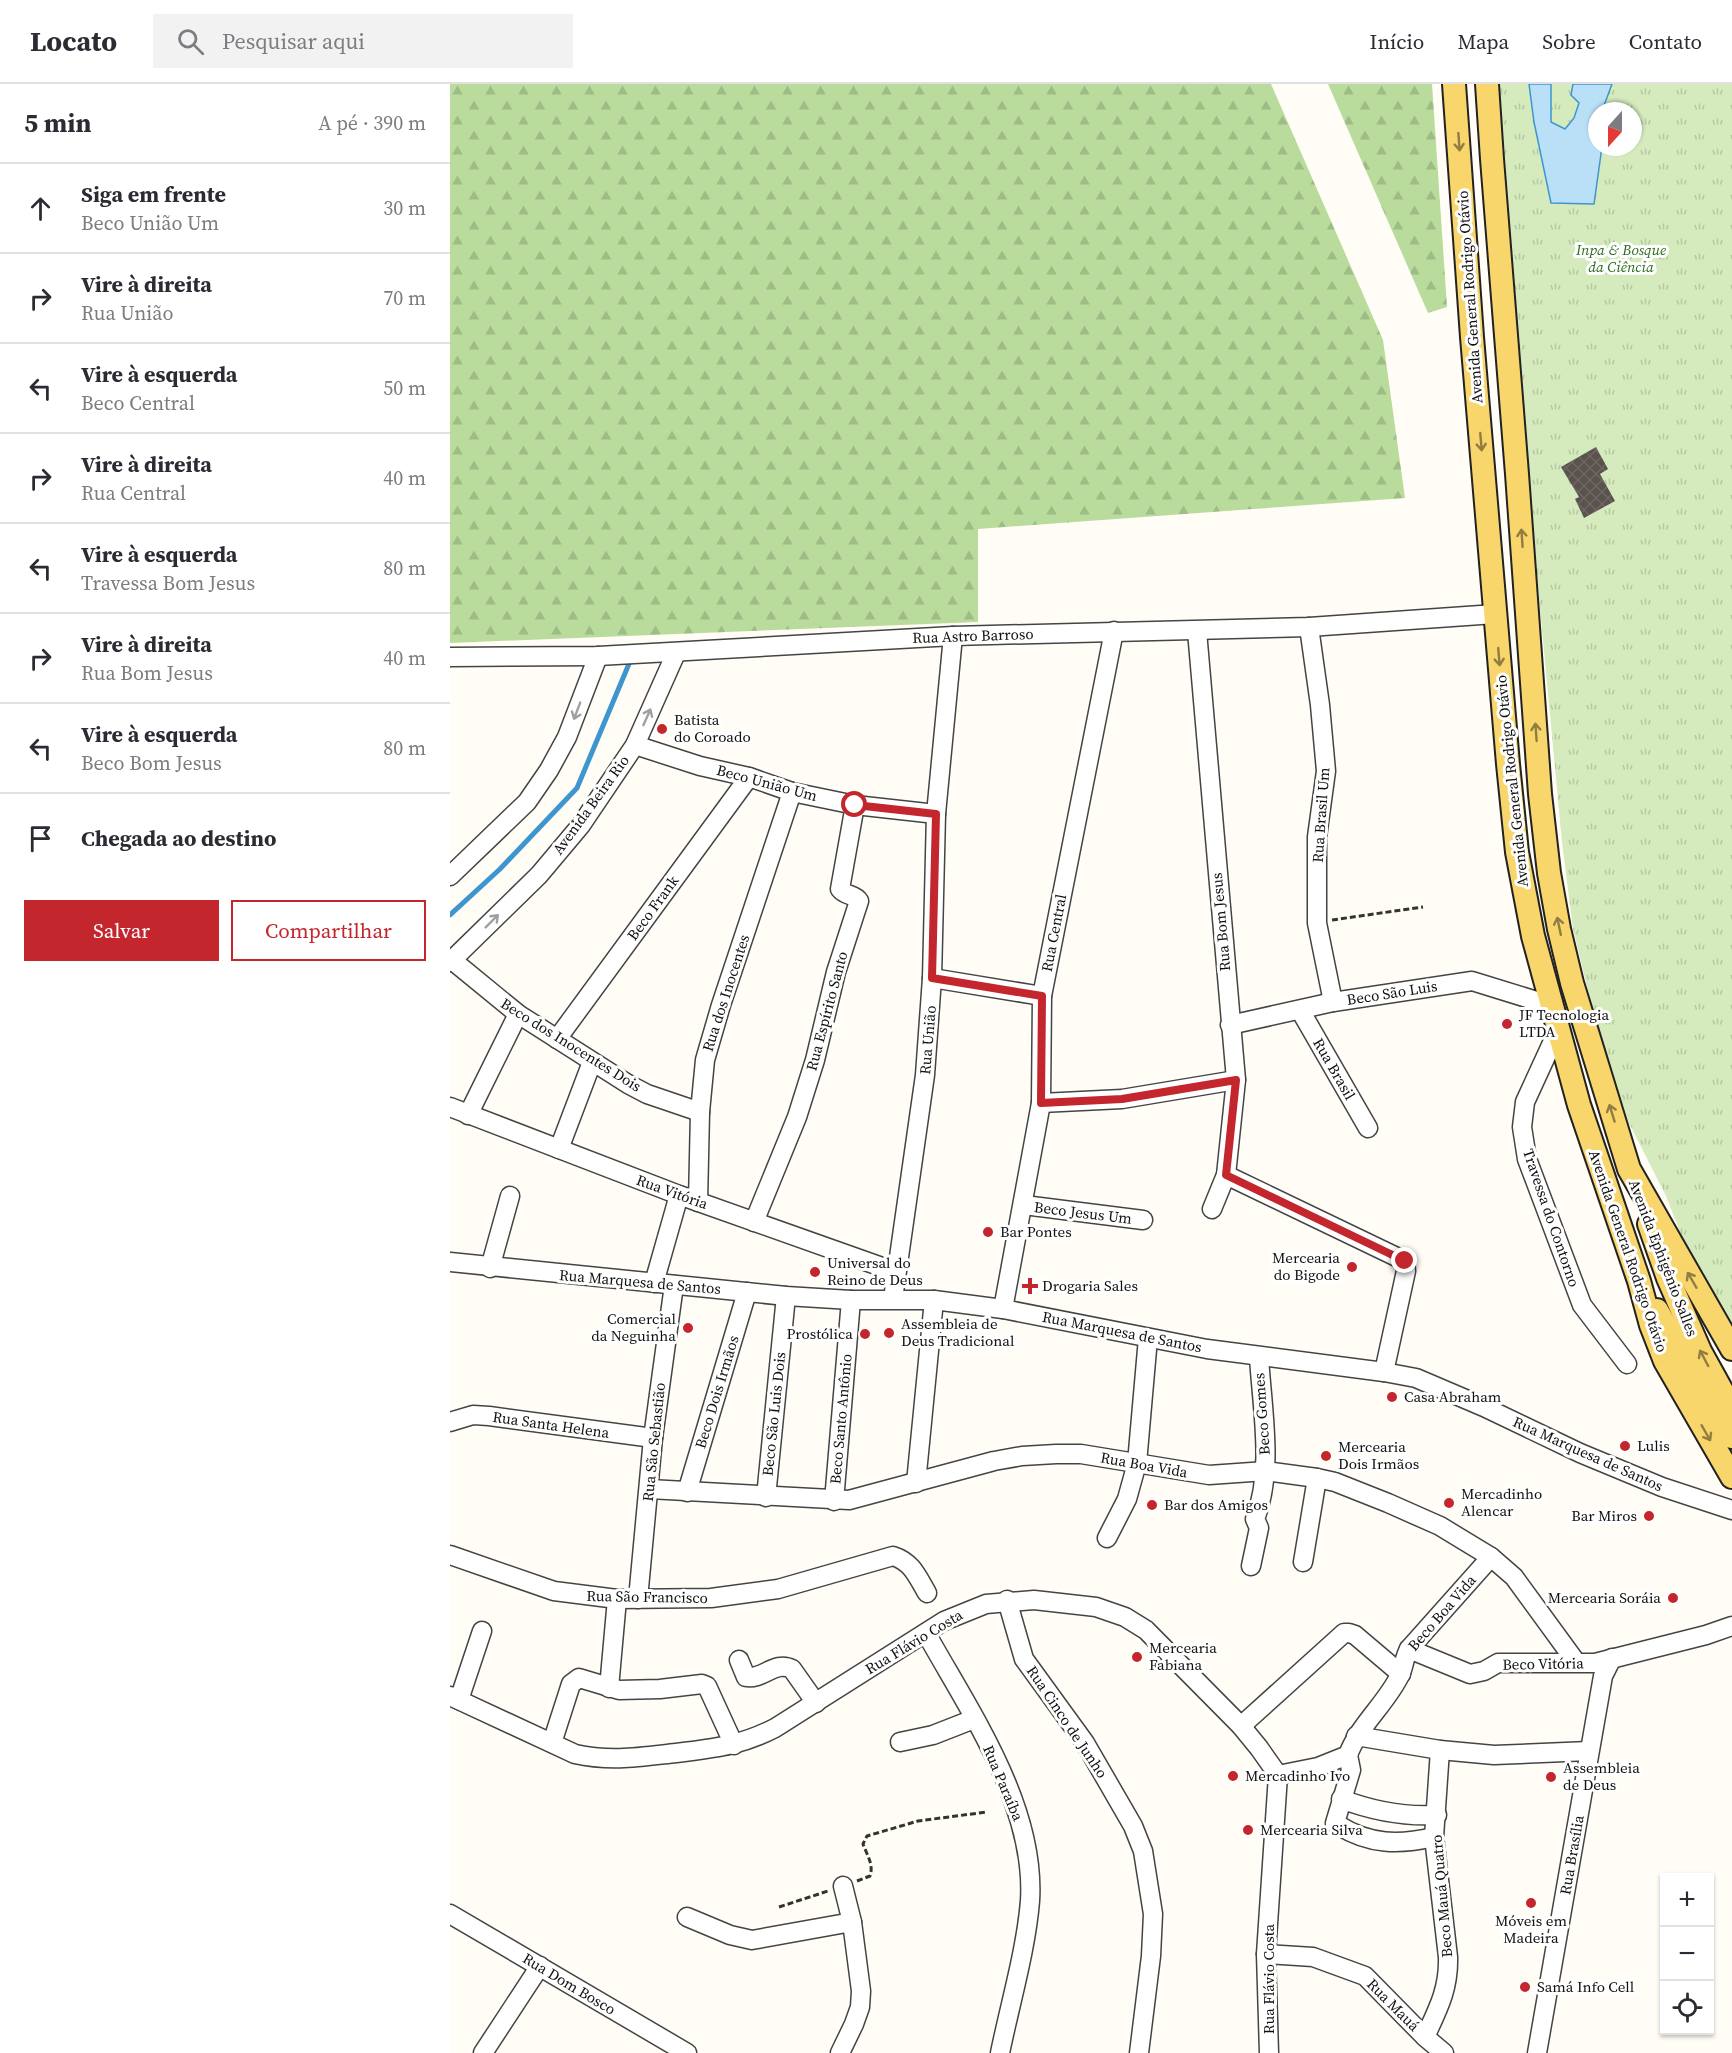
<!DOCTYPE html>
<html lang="pt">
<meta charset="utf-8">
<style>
:root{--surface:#fff;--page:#f2f2f3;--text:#2b2b33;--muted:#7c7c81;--line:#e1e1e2;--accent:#c4262e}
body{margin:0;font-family:"Source Serif 4",serif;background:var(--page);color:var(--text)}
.controls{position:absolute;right:18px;bottom:18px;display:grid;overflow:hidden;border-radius:0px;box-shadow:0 2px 4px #0004}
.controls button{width:54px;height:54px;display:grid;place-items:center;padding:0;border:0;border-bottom:2px solid var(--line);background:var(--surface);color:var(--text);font:30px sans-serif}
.compass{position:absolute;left:1138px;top:18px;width:54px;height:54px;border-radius:50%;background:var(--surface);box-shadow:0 2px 4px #0004;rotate:201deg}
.stop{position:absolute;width:18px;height:18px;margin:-14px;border:4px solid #c4262e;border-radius:50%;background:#fff}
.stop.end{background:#c4262e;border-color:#fff;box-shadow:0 2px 6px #0008}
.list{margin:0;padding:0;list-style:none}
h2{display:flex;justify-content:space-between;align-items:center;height:78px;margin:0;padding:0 24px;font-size:26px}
h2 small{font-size:20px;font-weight:400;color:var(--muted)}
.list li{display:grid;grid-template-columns:39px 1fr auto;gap:18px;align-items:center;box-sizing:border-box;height:90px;padding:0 24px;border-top:2px solid var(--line)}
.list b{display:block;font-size:22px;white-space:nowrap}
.list p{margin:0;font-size:20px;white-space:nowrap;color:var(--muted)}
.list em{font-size:20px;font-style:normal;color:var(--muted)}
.actions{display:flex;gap:12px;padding:18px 24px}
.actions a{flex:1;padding:14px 0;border:2px solid var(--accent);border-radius:0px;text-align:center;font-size:21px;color:var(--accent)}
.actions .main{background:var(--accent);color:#fff}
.icon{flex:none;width:33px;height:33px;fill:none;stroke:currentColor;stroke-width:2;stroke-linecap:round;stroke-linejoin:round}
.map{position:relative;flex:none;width:1282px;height:1969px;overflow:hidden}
header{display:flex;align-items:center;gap:36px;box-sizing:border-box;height:84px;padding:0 30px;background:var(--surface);border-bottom:2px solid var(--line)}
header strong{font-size:28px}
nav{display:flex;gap:33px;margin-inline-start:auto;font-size:21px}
.search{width:420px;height:54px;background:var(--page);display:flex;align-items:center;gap:15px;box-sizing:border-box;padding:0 21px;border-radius:0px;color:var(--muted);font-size:22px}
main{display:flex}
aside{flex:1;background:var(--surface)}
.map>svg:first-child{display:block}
</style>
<header>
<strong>Locato</strong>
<div class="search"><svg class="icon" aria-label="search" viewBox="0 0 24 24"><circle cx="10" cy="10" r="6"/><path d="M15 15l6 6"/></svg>Pesquisar aqui</div>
<nav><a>Início</a><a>Mapa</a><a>Sobre</a><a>Contato</a></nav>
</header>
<main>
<aside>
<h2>5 min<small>A pé · 390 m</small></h2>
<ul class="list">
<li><svg class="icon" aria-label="ahead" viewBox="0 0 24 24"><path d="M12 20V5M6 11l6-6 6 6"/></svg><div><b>Siga em frente</b><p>Beco União Um</p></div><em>30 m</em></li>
<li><svg class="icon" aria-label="right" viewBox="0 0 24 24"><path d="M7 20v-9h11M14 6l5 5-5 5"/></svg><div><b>Vire à direita</b><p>Rua União</p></div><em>70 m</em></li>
<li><svg class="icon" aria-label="left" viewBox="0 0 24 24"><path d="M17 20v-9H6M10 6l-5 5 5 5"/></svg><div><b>Vire à esquerda</b><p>Beco Central</p></div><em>50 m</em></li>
<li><svg class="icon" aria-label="right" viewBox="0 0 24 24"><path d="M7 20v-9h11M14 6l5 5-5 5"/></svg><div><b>Vire à direita</b><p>Rua Central</p></div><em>40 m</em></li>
<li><svg class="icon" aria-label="left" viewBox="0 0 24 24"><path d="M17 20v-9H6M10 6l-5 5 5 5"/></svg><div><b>Vire à esquerda</b><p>Travessa Bom Jesus</p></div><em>80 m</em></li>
<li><svg class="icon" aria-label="right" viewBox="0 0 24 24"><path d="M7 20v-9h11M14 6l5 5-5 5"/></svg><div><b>Vire à direita</b><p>Rua Bom Jesus</p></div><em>40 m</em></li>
<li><svg class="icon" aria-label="left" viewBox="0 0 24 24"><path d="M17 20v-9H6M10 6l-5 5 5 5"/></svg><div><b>Vire à esquerda</b><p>Beco Bom Jesus</p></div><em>80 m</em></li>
<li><svg class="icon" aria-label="arrive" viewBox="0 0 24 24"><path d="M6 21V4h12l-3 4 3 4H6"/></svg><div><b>Chegada ao destino</b></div></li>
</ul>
<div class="actions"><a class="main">Salvar</a><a>Compartilhar</a></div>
</aside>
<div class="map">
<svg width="1282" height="1969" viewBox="0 0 1282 1969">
<defs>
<pattern id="forest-firs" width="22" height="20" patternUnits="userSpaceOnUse" patternTransform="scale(1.5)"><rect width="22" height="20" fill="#b9dc9c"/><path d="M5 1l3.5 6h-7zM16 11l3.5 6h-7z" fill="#9ebc85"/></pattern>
<pattern id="park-tufts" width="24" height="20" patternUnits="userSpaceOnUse" patternTransform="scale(1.5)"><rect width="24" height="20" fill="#d5ebbd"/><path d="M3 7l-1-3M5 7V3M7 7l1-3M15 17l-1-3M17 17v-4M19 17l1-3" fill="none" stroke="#b6c8a1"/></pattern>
<pattern id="building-cross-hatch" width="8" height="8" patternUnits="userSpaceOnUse" patternTransform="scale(1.5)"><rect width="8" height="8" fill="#5a524d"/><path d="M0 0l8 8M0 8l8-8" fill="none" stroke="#6d6662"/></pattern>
</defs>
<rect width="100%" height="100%" fill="#fffdf5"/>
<!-- forest -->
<g fill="url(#forest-firs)">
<polygon points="0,0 821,0 933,256 955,414 528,445 528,538 0,559"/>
<polygon points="878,0 982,0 997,223 978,229"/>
</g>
<!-- park -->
<path fill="url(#park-tufts)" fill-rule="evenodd" d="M1047,0H1282V1249L1236,1163L1216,1112L1179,1039L1147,943L1123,845L1112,758L1088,503L1054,113ZM1147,27H1183V63H1147Z"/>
<!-- water -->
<polygon fill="#b9e0f7" stroke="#3f96cf" stroke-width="1.5" points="1079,0 1101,0 1101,38 1115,45 1124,34 1129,19 1121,11 1123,0 1162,0 1152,27 1147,27 1147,63 1151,63 1151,70 1144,120 1101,119 1084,38"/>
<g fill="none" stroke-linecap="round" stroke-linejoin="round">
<!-- stream -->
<polyline stroke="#3f96cf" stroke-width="5" points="0,831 50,785 127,704 181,575"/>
</g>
<!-- building -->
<polygon fill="url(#building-cross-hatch)" points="1146,363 1158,385 1150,390 1165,417 1134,434 1125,415 1129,413 1111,383"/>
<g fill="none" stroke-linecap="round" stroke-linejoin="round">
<defs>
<g id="minor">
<polyline points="859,543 870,621 876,687 867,753 867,839 883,918"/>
<polyline points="747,547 786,996 776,1091 762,1125"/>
<polyline points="0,573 148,572 503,552 859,543 1045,530"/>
<polyline points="185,661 250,682 299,693 342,708 405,721 486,730"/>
<polyline points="0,792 77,718 99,686 117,653 148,572"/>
<polyline points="2,876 68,930 178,1000 197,1010 250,1028"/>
<polyline points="0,878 89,791 131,741 185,661 226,569"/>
<polyline points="482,894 592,912"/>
<polyline points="850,926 918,1044"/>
<polyline points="780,941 883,918 1022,897 1103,922"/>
<polyline points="1109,944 1075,1018 1072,1043 1077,1075 1132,1221 1177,1280"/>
<polyline points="107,955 299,693"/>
<polyline points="591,1019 672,1015 786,996"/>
<polyline points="0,1023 229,1111 446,1188"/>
<polyline points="18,1031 68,930"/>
<polyline points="109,1065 142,978"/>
<polyline points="776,1091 955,1177 956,1187 934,1288"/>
<polyline points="248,1118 250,1028 255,976 271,921 342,708"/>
<polyline points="574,1121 693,1136"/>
<path d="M304,1138L347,1033L365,976L386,888L409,817C405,810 395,812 390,805L405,721"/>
<polyline points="0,1178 336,1212 401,1216 484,1216 553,1225 757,1265 934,1288 966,1294 1034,1323 1130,1369 1212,1403 1282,1426"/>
<polyline points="40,1184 60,1112"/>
<polyline points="204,1199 229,1111"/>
<polyline points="443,1215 475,991 482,894 486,730 503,552"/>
<polyline points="553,1225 591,1019 592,912 664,547"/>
<polyline points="0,1338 23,1331 39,1332 203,1354"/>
<polyline points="466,1399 484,1216"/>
<polyline points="199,1405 399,1416 544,1377 572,1372 606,1370 631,1370 759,1391 816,1387 867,1394 885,1398 938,1419 990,1442 1041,1473 1064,1493 1126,1578"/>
<polyline points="237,1408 297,1208"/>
<polyline points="316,1413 336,1212"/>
<polyline points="384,1417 401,1216"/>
<polyline points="657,1454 677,1415 687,1379 698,1254"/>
<path d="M0,1471L104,1507L167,1515L261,1514L328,1505L443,1472C462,1478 467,1492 477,1509"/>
<polyline points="853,1478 867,1394"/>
<path d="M801,1482L809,1444L805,1435C824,1386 812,1325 809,1273"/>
<polyline points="188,1515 203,1354 224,1201"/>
<polyline points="557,1516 574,1575 635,1659 683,1742 693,1767 703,1830 701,1872 689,1969"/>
<path d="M476,1549C520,1628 586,1722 580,1817C576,1866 560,1920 550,1969"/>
<polyline points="959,1565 1020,1590 1034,1587 1048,1579 1145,1579 1256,1551 1282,1542"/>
<path d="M289,1576L296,1593C313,1596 325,1576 342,1585L366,1619"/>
<polyline points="159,1604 167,1515"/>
<path d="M0,1612L125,1670C161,1678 190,1673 226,1669C264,1664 290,1662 325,1644L494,1537L536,1520L584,1516L646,1523L675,1533L696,1546L791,1642L809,1664L828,1691L816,1870L819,1969"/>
<polyline points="9,1616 32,1547"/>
<polyline points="791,1642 894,1549 899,1549 905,1551 951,1590"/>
<polyline points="906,1652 990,1666 1044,1671 1139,1667"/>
<polyline points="450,1658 483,1651 524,1635"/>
<polyline points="102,1659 121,1600 129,1594 169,1606 210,1605 252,1600 257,1602 284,1661"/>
<path d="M898,1671L901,1686L885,1739L888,1741C920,1761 949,1761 984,1753"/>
<path d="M828,1691L868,1683L898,1671C909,1641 936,1620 950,1591C954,1583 954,1574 959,1565L1041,1473"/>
<path d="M891,1715C923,1727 953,1733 987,1731"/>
<polyline points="0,1830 237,1969"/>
<polyline points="237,1833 280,1851 302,1856 402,1838"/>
<polyline points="816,1870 863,1873 915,1892 975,1953 994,1969"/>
<path d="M975,1953C988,1925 999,1905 998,1873L984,1753L990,1666"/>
<polyline points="33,1969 90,1882"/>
<polyline points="390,1969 404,1940 410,1923 411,1907 402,1838 393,1802"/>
<polyline points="1087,1969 1153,1592 1162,1574"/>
</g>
<g id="major">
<polyline points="1004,0 1022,253 1058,680 1067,768 1083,852 1129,1021 1189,1197 1201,1241 1215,1277 1282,1393"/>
<polyline points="1037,0 1042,75 1067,390 1090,710 1099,789 1109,845 1122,899 1179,1085 1282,1265"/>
<polyline points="1199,1140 1218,1194 1250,1267 1282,1325"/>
<polyline points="1207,1226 1249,1301 1282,1353"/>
</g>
</defs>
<!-- minor casing -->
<use href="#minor" stroke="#444" stroke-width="21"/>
<!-- major casing -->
<use href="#major" stroke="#222" stroke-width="26"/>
<!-- path -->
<g stroke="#333" stroke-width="3" stroke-dasharray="6 3" stroke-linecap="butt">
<polyline points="882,836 973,823"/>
<path d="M407,1797L420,1792C424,1781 417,1771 413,1760L417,1752L468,1737L537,1728"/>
<polyline points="329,1823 378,1807"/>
</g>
<!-- minor -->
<use href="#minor" stroke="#fff" stroke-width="18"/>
<!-- major -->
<use href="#major" stroke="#f9d66b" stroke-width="22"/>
</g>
<!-- one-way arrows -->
<defs><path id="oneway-shaft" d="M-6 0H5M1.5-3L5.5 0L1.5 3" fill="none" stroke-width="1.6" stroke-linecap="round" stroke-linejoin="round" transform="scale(1.5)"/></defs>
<g stroke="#917d42">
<use href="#oneway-shaft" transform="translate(1009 58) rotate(86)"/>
<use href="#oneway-shaft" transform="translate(1031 358) rotate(85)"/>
<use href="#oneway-shaft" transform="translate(1072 454) rotate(-94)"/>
<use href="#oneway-shaft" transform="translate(1049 573) rotate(85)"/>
<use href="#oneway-shaft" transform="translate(1086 648) rotate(-94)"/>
<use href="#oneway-shaft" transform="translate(1109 842) rotate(-102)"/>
<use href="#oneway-shaft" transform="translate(1162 1029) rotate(-107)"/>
<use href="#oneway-shaft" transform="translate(1242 1196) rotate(-120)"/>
<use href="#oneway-shaft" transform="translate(1254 1274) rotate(-118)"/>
<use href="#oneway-shaft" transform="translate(1256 1349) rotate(60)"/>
</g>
<g stroke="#a0a0a0">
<use href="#oneway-shaft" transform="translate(127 627) rotate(111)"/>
<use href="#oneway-shaft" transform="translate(197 633) rotate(-66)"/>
<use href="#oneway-shaft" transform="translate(42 837) rotate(-45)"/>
</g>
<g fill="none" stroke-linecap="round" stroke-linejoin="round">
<!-- route -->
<polyline stroke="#c4262e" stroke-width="8" points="405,721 486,730 482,894 592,912 591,1019 672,1015 786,996 776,1091 955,1177"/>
</g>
<!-- markers -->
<g fill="#c4262e" stroke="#fff" stroke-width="2">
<circle cx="212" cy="645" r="6"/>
<circle cx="1057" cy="940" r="6"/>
<circle cx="538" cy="1148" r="6"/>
<circle cx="902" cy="1183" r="6"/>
<circle cx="365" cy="1188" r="6"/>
<path d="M577 1193h6v6h6v6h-6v6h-6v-6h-6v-6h6z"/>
<circle cx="238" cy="1244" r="6"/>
<circle cx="439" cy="1249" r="6"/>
<circle cx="415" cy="1250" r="6"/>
<circle cx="942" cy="1313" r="6"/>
<circle cx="1175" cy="1362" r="6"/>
<circle cx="876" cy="1372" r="6"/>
<circle cx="999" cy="1419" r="6"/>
<circle cx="702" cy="1421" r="6"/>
<circle cx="1199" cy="1432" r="6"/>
<circle cx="1223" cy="1514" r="6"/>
<circle cx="687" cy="1573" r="6"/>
<circle cx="783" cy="1692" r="6"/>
<circle cx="1101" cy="1693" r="6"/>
<circle cx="798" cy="1746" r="6"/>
<circle cx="1081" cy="1819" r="6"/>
<circle cx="1075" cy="1903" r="6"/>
</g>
<g text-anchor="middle" stroke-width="6" stroke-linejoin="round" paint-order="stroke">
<!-- park labels -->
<g font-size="15" font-style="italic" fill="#2f6b1f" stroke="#fff">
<text x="1171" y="171">Inpa &amp; Bosque<tspan x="1171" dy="17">da Ciência</tspan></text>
</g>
<!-- street labels -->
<g font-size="15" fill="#111" stroke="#fff">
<text transform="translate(1020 213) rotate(-94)" y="5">Avenida General Rodrigo Otávio</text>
<text transform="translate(523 552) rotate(-2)" y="5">Rua Astro Barroso</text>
<text transform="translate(1062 697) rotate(-96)" y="5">Avenida General Rodrigo Otávio</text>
<text transform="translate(317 699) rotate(15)" y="5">Beco União Um</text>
<text transform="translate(141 721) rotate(-54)" y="5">Avenida Beira Rio</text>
<text transform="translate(871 731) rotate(-86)" y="5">Rua Brasil Um</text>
<text transform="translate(203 824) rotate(-54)" y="5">Beco Frank</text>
<text transform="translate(771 838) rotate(-95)" y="5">Rua Bom Jesus</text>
<text transform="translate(604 849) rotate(-79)" y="5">Rua Central</text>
<text transform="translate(276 909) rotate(-72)" y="5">Rua dos Inocentes</text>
<text transform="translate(942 909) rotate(-9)" y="5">Beco São Luis</text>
<text transform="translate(377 927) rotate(-75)" y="5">Rua Espírito Santo</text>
<text transform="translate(478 956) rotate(-85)" y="5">Rua União</text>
<text transform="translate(121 961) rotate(32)" y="5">Beco dos Inocentes Dois</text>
<text transform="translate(884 985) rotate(60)" y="5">Rua Brasil</text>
<text transform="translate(222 1108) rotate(20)" y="5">Rua Vitória</text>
<text transform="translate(633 1129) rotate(7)" y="5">Beco Jesus Um</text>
<text transform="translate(1101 1134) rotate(71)" y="5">Travessa do Contorno</text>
<text transform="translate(1178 1167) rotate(71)" y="5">Avenida General Rodrigo Otávio</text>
<text transform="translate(1213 1174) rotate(69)" y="5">Avenida Ephigênio Salles</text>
<text transform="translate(190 1198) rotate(5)" y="5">Rua Marquesa de Santos</text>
<text transform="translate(672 1248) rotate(11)" y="5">Rua Marquesa de Santos</text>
<text transform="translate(267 1308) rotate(-73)" y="5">Beco Dois Irmãos</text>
<text transform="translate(324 1330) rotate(-84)" y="5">Beco São Luis Dois</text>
<text transform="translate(812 1330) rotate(-94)" y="5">Beco Gomes</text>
<text transform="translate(391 1335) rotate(-85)" y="5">Beco Santo Antônio</text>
<text transform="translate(101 1341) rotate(8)" y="5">Rua Santa Helena</text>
<text transform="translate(204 1358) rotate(-84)" y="5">Rua São Sebastião</text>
<text transform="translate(1138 1370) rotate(24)" y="5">Rua Marquesa de Santos</text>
<text transform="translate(694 1381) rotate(10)" y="5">Rua Boa Vida</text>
<text transform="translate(197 1513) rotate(1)" y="5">Rua São Francisco</text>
<text transform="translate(992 1529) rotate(-49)" y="5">Beco Boa Vida</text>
<text transform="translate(464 1558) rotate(-31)" y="5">Rua Flávio Costa</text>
<text transform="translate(1093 1580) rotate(-1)" y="5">Beco Vitória</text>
<text transform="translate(617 1638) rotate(56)" y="5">Rua Cinco de Junho</text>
<text transform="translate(553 1699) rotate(67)" y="5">Rua Paraíba</text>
<text transform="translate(1122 1771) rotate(-80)" y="5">Rua Brasília</text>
<text transform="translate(992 1812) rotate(-95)" y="5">Beco Mauá Quatro</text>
<text transform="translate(819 1895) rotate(-90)" y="5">Rua Flávio Costa</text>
<text transform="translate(119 1900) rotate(31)" y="5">Rua Dom Bosco</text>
<text transform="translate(943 1921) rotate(45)" y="5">Rua Mauá</text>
</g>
<!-- poi labels -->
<g font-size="15" fill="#111" stroke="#fff" text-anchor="start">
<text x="224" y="641">Batista<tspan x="224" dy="17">do Coroado</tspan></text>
<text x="1069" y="936">JF Tecnologia<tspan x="1069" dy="17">LTDA</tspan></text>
<text x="550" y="1153">Bar Pontes</text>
<text x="890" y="1179" text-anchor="end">Mercearia<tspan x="890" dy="17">do Bigode</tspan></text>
<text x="377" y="1184">Universal do<tspan x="377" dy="17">Reino de Deus</tspan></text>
<text x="592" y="1207">Drogaria Sales</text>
<text x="226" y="1240" text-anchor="end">Comercial<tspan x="226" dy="17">da Neguinha</tspan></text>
<text x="451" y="1245">Assembleia de<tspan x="451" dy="17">Deus Tradicional</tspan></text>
<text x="403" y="1255" text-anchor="end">Prostólica</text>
<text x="954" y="1318">Casa Abraham</text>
<text x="1187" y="1367">Lulis</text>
<text x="888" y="1368">Mercearia<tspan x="888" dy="17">Dois Irmãos</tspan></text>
<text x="1011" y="1415">Mercadinho<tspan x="1011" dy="17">Alencar</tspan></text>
<text x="714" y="1426">Bar dos Amigos</text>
<text x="1187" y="1437" text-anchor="end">Bar Miros</text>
<text x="1211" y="1519" text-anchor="end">Mercearia Soráia</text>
<text x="699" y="1569">Mercearia<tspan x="699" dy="17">Fabiana</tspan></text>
<text x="1113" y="1689">Assembleia<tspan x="1113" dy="17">de Deus</tspan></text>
<text x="795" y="1697">Mercadinho Ivo</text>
<text x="810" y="1751">Mercearia Silva</text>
<text x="1081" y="1842" text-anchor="middle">Móveis em<tspan x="1081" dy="17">Madeira</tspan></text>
<text x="1087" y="1908">Samá Info Cell</text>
</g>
</g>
</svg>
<div class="controls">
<button>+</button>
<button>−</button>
<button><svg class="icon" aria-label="locate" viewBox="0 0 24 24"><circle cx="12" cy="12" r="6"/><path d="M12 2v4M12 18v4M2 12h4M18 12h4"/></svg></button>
</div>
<svg class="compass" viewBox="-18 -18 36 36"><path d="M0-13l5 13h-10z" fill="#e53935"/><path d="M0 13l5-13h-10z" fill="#7c7c81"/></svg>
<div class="stop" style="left:405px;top:721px"></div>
<div class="stop end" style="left:955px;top:1177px"></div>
</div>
</main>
